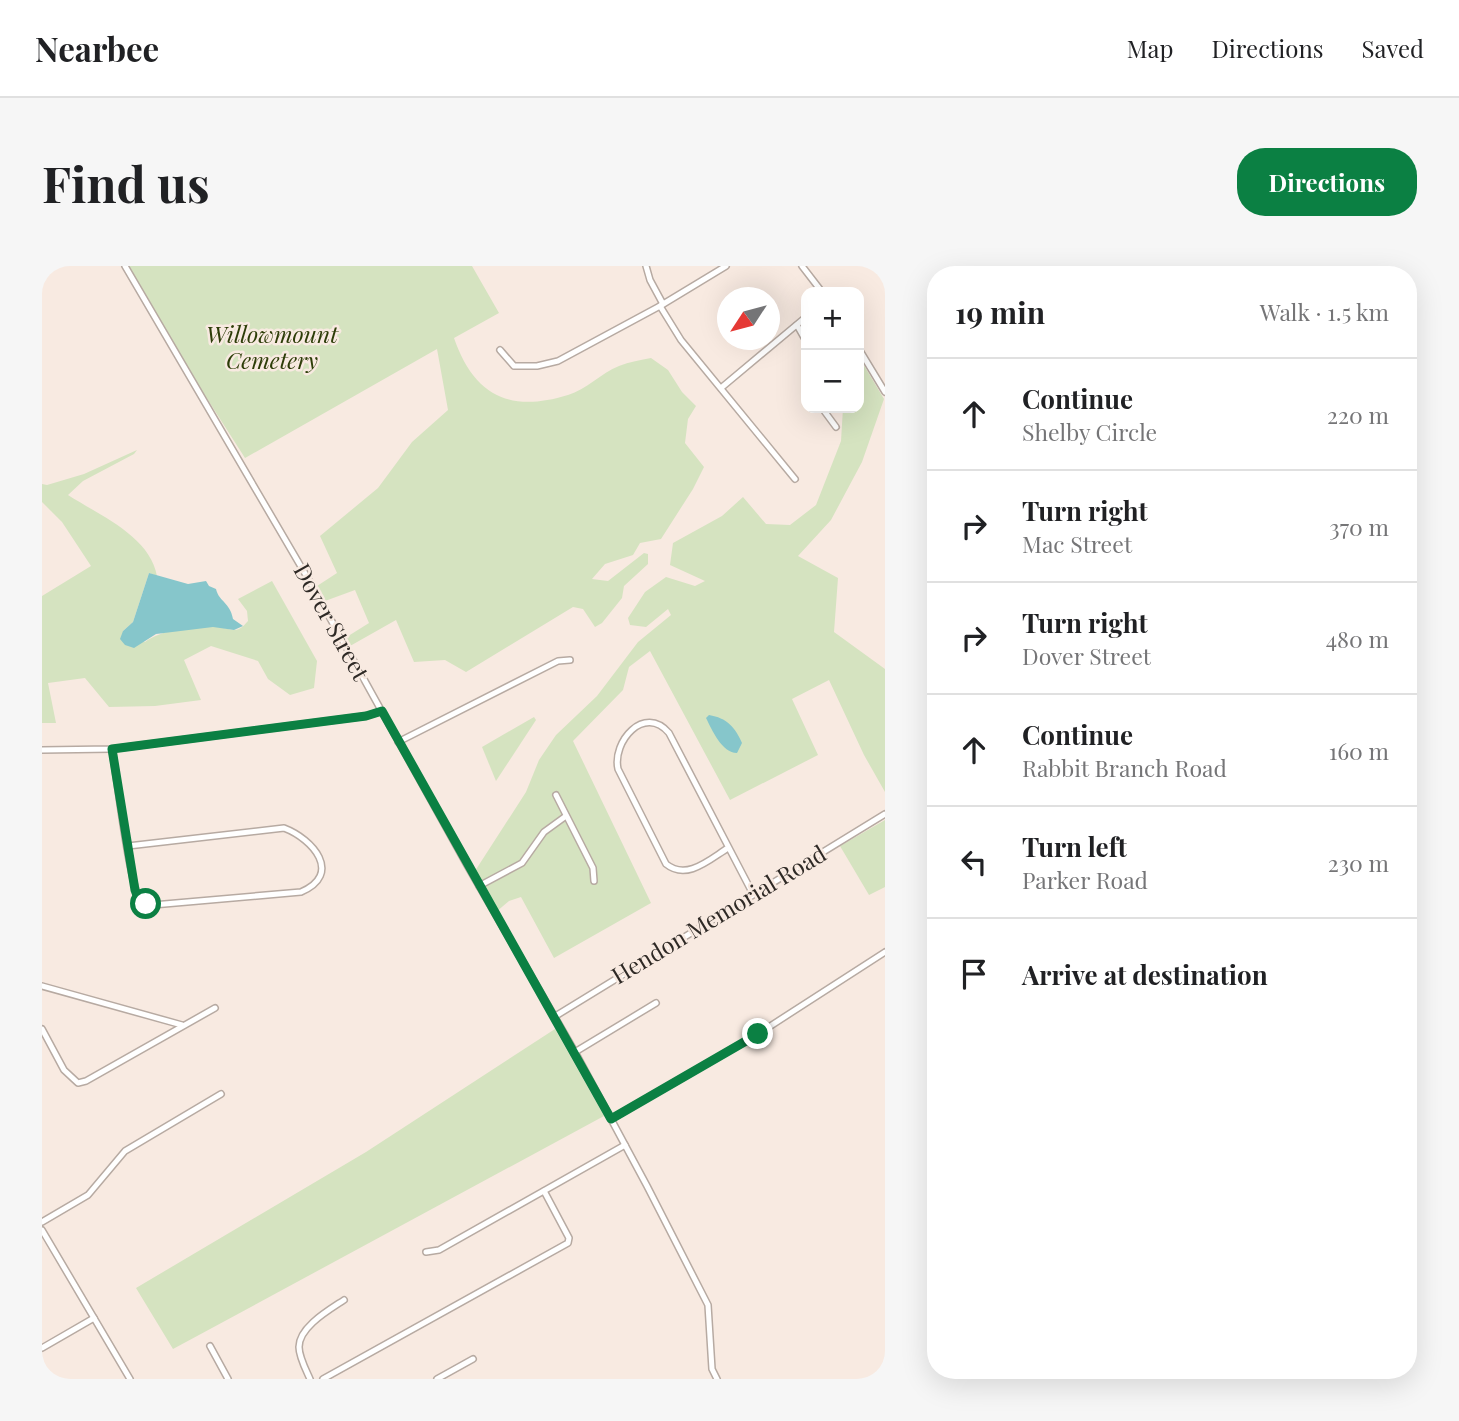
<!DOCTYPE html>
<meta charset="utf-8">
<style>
:root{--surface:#fff;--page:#f6f6f6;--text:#202124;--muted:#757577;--line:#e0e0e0;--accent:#0b8043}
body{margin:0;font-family:"Playfair Display",serif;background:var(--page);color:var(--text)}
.controls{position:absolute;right:21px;top:21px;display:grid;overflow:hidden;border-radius:14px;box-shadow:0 7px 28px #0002}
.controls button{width:63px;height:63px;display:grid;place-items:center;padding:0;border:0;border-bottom:2px solid var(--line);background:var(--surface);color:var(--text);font:35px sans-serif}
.compass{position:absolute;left:675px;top:21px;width:63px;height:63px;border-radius:50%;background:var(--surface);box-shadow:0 7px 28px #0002;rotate:234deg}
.stop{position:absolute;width:21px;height:21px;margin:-16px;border:5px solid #0b8043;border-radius:50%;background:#fff}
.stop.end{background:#0b8043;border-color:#fff;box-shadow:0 2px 7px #0008}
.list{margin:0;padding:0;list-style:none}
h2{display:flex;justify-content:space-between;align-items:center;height:91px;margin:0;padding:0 28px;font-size:30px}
h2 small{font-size:23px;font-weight:400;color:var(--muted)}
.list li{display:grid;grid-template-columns:46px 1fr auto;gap:21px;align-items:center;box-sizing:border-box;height:112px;padding:0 28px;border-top:2px solid var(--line)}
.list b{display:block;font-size:26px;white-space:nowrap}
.list p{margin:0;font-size:23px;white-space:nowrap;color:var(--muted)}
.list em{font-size:23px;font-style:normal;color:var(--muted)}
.icon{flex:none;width:38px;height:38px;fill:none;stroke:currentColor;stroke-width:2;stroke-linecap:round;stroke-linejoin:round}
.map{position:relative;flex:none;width:843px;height:1113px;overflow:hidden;border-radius:28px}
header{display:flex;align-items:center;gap:42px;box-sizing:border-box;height:98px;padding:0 35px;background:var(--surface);border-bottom:2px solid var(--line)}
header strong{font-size:33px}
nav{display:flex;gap:38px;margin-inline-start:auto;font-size:24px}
.intro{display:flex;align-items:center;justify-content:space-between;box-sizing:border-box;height:168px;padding:0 42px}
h1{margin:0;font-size:49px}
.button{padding:18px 32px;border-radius:28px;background:var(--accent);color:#fff;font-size:24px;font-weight:700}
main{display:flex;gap:42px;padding:0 42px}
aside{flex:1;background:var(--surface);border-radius:28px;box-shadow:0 7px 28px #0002}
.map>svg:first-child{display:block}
</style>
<header>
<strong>Nearbee</strong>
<nav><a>Map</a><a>Directions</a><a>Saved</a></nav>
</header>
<div class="intro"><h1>Find us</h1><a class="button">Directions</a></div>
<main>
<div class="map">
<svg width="843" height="1113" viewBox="0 0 843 1113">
<rect width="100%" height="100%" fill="#f8eae1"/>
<!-- green -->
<g fill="#d5e3c0">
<path d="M86,0H430L457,47L412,72C432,130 468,147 526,129C544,124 559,107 577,100C587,96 599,94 609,92L626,104L640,126L654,140L646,153L643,177L662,201L651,223L619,273L598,277L591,289L563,298L550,313L566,315L602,287L606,288V298L582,320L580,332L560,357L553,361L541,343L531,341L424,406L403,394L372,396L354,354L308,380L303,372L327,357L313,324L283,335L275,320L295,307L278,270L336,222L370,176L406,144L395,83L203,192L132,81Z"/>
<polygon points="817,91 842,133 820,196 789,254 756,290 796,312 792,366 843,403 843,526 822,489 787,414 750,433 776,489 688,534 608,385 587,401 581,424 531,475 609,637 512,692 479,631 467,635 454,646 433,605 484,526 497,494 514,469 555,430 596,376 629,349 626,343 604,361 588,359 586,352 603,326 624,311 653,320 663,315 628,299 631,277 680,250 701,231 724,258 748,259 774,239 799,175 801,142 817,142"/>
<path d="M95,184L92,188L41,215L26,229C57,249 108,270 115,310L107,307L91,356L81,365L103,376C121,363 153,360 175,361C182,361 191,366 197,363C201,361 203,358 206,355L205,345L196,333L230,315L275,395L272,422L248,429L226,413L216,395L169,380L142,394L159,434L113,440L67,441L43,412L6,417L14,457H0V330L49,300L20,256L0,236V218L5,219L42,208Z"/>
<polygon points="492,451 494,454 454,515 440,481"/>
<polygon points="843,554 843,621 827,629 798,580"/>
<polygon points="513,763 562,850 131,1083 94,1022 324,886"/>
</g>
<!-- water -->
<g fill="#86c6cb">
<path d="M107,307L146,318L164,315L167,320L174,323C177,336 188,336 191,353L201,360L192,364L171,361L114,368L92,382L83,379L78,373L81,365L91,356Z"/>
<path d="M667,449C685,452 693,461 700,477L695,487C680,487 670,464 664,452Z"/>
</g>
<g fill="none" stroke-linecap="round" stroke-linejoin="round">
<defs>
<g id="minor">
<polyline points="83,0 268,316 425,599 533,786 605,920 666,1039 670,1103 675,1113"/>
<polyline points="604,0 608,14 621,38"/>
<polyline points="760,0 780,26"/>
<polyline points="618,40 639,74 753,213"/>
<polyline points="755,59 764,75"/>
<polyline points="817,83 843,126"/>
<polyline points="458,84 472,100 495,100 516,95 618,40 684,0"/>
<polyline points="679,122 764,51"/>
<polyline points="780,142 794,161"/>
<polyline points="356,476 516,395 528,394"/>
<path d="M70,483C75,511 87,619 99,636L111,639L259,626C301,608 271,573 242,562L86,580"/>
<polyline points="0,484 70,483 324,450 340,445"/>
<polyline points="514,529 551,602 552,615"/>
<path d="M686,582C668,593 645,615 624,598L576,503C570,476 602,438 627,467L711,628"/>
<polyline points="437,620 480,597 502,566 524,550"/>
<polyline points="0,720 140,759"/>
<polyline points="512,751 843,548"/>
<polyline points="0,763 22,804 36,817 44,815 173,742"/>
<polyline points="533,786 614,737"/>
<polyline points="569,853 716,768 843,686"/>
<polyline points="0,956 46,929 83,885 179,828"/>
<polyline points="0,964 88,1113"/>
<polyline points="384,986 397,984 583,879"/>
<polyline points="168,1080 186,1113"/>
<polyline points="0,1082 52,1052"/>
<path d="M268,1113C264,1104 257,1091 257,1081C257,1061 287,1044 302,1034"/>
<polyline points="281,1113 526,977 527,972 502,925"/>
<polyline points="395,1113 431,1093"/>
</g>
</defs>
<!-- minor casing -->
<use href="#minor" stroke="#b7aaa2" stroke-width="8"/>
<!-- minor -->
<use href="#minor" stroke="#fff" stroke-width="5"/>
</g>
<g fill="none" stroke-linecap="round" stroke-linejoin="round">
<!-- route -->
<polyline stroke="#0b8043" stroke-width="9" points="104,638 96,632 93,624 70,483 324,450 340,445 569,853 716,768"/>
</g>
<g text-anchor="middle" stroke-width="5" stroke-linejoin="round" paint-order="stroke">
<!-- park labels -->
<g font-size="23" font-style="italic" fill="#2d3d08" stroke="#f8eae1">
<text x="230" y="77">Willowmount<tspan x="230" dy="26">Cemetery</tspan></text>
</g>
<!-- street labels -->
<g font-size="23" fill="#2e2925" stroke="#f8eae1">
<text transform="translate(289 356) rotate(61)" y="8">Dover Street</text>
<text transform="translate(677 649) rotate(-31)" y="8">Hendon Memorial Road</text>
</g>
</g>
</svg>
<div class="controls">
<button>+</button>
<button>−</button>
</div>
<svg class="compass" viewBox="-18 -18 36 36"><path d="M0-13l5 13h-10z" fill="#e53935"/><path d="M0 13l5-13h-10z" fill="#757577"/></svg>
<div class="stop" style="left:104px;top:638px"></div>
<div class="stop end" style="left:716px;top:768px"></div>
</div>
<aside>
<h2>19 min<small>Walk · 1.5 km</small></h2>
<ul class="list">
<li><svg class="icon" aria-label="ahead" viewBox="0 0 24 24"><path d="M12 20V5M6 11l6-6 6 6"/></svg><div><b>Continue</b><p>Shelby Circle</p></div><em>220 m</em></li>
<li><svg class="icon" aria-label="right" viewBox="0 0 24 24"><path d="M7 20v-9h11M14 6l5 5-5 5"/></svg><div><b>Turn right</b><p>Mac Street</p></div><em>370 m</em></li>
<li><svg class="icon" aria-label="right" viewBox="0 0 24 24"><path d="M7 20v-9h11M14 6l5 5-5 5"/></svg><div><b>Turn right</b><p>Dover Street</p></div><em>480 m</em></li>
<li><svg class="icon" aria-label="ahead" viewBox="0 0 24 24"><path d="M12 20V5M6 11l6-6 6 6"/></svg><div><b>Continue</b><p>Rabbit Branch Road</p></div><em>160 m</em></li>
<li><svg class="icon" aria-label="left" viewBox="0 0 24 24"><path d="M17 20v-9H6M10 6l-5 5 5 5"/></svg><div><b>Turn left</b><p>Parker Road</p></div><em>230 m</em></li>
<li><svg class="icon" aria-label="arrive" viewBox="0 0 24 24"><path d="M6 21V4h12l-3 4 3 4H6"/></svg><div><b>Arrive at destination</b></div></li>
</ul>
</aside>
</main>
